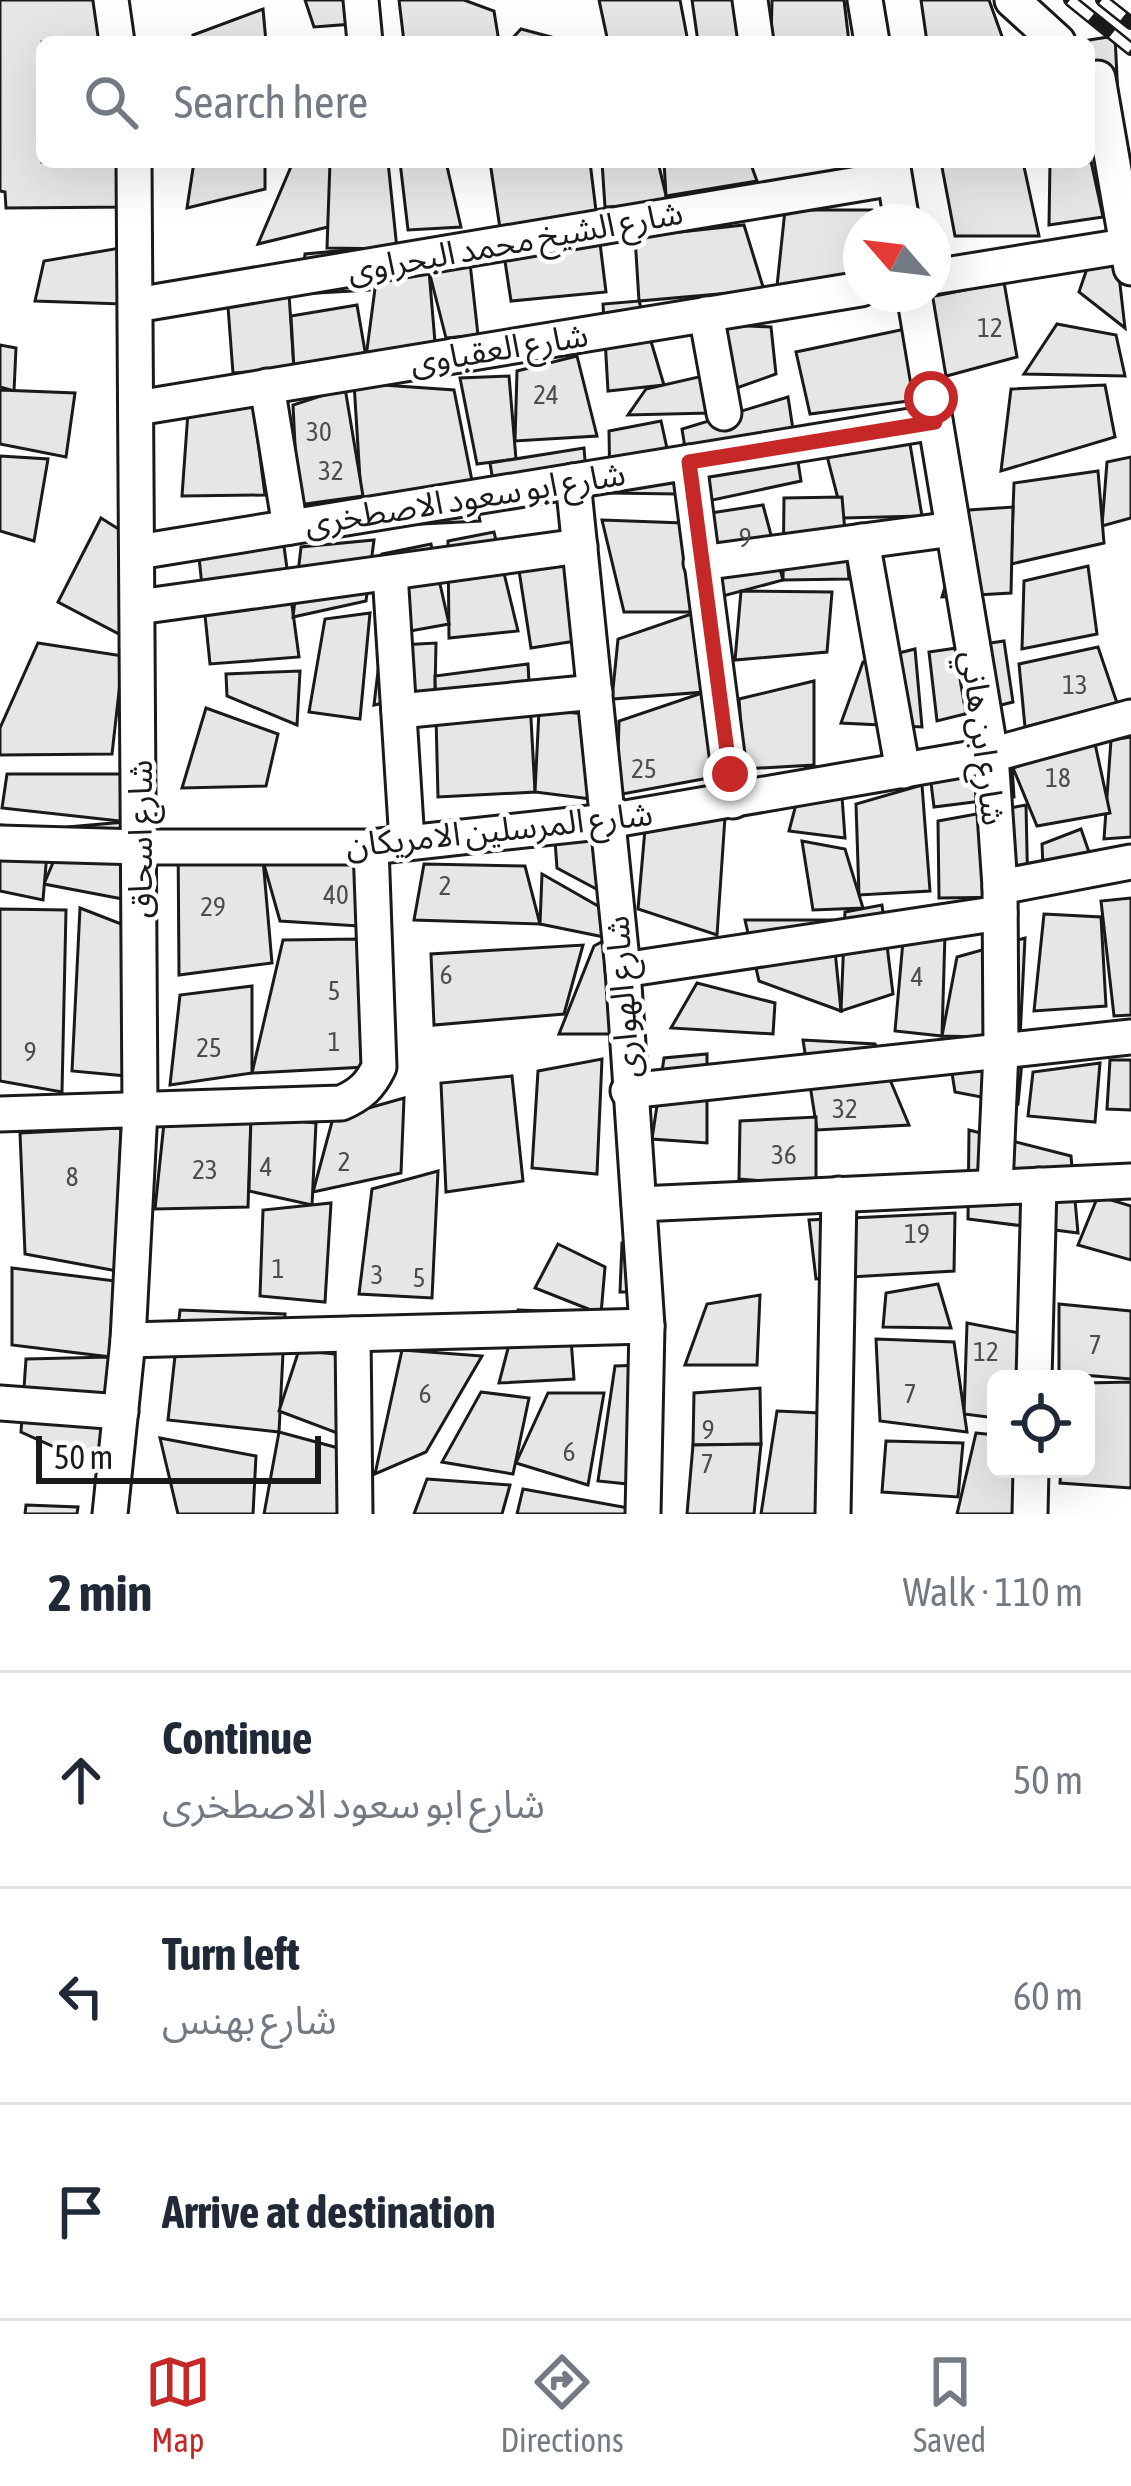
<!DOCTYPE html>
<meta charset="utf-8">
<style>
:root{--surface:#fff;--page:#f6f6f7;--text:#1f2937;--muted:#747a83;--line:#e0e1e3;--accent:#c62828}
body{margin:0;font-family:"Asap Condensed","Noto Sans Arabic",sans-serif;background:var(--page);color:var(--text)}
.controls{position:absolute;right:36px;bottom:36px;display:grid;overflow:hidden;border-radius:18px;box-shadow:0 12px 48px #0002}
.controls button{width:108px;height:108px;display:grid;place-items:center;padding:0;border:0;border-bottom:3px solid var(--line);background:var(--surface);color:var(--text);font:60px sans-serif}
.compass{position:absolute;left:843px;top:204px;width:108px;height:108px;border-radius:50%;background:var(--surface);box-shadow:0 12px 48px #0002;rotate:298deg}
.scale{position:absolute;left:36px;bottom:30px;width:285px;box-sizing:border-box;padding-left:12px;border:6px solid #1a1a1a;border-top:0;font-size:33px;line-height:42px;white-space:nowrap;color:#1a1a1a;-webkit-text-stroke:9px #fff;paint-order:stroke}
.stop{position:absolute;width:36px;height:36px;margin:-27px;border:9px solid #c62828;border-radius:50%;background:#fff}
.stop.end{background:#c62828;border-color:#fff;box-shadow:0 3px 12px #0008}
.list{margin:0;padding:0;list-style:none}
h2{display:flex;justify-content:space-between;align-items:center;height:156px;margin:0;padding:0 48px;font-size:51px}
h2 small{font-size:39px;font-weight:400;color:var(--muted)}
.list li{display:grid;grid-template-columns:78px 1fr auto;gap:36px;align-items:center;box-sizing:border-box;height:216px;padding:0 48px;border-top:3px solid var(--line)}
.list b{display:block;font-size:45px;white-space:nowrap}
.list p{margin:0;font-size:39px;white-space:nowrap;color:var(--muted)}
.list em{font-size:39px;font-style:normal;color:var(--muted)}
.icon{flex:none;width:66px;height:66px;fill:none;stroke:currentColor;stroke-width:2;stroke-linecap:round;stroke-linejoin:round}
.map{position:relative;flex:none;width:1131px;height:1514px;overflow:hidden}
.search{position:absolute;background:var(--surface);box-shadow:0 12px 48px #0002;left:36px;right:36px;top:36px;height:132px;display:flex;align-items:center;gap:30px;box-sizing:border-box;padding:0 42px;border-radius:18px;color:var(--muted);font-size:45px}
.sheet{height:804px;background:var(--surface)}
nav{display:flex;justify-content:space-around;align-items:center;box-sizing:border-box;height:168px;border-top:3px solid var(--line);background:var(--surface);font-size:33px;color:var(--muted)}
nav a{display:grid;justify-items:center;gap:6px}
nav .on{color:var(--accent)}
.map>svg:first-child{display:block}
</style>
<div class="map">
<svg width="1131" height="1514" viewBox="0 0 1131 1514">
<rect width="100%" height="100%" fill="#fff"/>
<!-- building -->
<g fill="#e6e6e6" stroke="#1a1a1a" stroke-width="3">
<polygon points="0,0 101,0 103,42 42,42 42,162 129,162 130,207 6,208 5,192 0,191"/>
<polygon points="305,0 356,0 353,24 314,27"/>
<polygon points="399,0 464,0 494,11 499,42 404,42"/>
<polygon points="599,0 680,0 688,42 608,42"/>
<polygon points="692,0 736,0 743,42 698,42"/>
<polygon points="772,0 844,0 849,42 771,42"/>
<polygon points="921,0 989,0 1004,42 927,42"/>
<polygon points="263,9 266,42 194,42 193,35"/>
<polygon points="521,29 570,42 509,42"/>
<polygon points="1115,36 1118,97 1089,100 1089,42 1076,42"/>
<polygon points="1089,152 1103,217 1049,225 1050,162 1089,162"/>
<polygon points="194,162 265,162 265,189 187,208"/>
<polygon points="293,162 331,162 336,225 258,244"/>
<polygon points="330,162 388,162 397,249 327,248"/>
<polygon points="400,162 446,162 461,227 408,230"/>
<polygon points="490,162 590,162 606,292 511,301"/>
<polygon points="602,162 658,162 668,204 605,207"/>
<polygon points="664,162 750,162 757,181 666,196"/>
<polygon points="941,162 1023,162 1039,236 955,236"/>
<polygon points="785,210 872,210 875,222 861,222 861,285 777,286"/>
<polygon points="744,225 764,290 639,301 635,237"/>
<polygon points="126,247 122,304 35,301 44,261"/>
<polygon points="359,249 369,290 301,294 305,254"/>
<polygon points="1093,251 1118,267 1125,328 1079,292"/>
<polygon points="470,263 478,335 446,338 429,271"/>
<polygon points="429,271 435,342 366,357 376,281"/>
<polygon points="1004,282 1017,357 939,378 925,298"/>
<polygon points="289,294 294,369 233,373 228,307"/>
<polygon points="639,301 664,385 608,391 603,304"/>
<polygon points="357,305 366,357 294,369 291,316"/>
<polygon points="707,324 771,327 776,374 731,390"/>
<polygon points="1057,324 1116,335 1125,376 1024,374"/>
<polygon points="910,328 931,398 810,414 796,352"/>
<polygon points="0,345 16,348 14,391 0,387"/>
<polygon points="577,356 597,436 515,441 517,371"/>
<polygon points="707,375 710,413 628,415 646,389"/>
<polygon points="509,376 516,459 477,464 460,378"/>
<polygon points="354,383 454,390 480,521 363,527"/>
<polygon points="1105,385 1115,437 1001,471 1011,389"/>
<polygon points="345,388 363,496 298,505 293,405"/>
<polygon points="0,390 75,393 66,457 0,444"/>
<polygon points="788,397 801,481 694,504 682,429"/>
<polygon points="253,403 265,495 182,496 188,412"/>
<polygon points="661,421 677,494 610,493 609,431"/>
<polygon points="910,444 922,516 843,518 827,456"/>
<polygon points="584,448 586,473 494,487 490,463"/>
<polygon points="0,456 48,459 34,541 0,531"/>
<polygon points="1131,457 1131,518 1102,526 1107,462"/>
<polygon points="1098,471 1104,543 1011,564 1014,483"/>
<polygon points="842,497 849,579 783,580 784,498"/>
<polygon points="763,505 783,580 723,596 704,514"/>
<polygon points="1013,507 1011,593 942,597 969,510"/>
<polygon points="101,518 128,535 121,635 58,602"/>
<polygon points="602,520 683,523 697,612 624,612"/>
<polygon points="494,532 518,631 449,638 448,541"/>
<polygon points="283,539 299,657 210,664 199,557"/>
<polygon points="374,540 366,601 293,617 301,547"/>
<polygon points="431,544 449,624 377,637 382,554"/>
<polygon points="569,556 582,640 531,648 518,564"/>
<polygon points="1088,566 1097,634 1022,649 1024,581"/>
<polygon points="741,591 832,592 827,652 735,660"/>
<polygon points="697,612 705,692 612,699 618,639"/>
<polygon points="370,613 360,719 309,712 325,619"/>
<polygon points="1004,641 1013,702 937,721 929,652"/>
<polygon points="38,643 123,656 112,754 0,755 0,728"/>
<polygon points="436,643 435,692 374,705 381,646"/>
<polygon points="1098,647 1117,703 1025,727 1019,664"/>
<polygon points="915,649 922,727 841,723 863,662"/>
<polygon points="528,664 535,792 438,797 435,676"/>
<polygon points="300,671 297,725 227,696 226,674"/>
<polygon points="814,681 814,765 744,769 739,699"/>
<polygon points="705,692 730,774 617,795 619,721"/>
<polygon points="206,708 278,734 266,786 182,788"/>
<polygon points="539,710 587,714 591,799 535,792"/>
<polygon points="1010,734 1014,797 934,807 927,751"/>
<polygon points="1131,737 1131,837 1104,839 1111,740"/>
<polygon points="1094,739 1110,813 1037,826 1013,768"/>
<polygon points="806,766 840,769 845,838 789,831"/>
<polygon points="7,774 122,774 129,822 2,808"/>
<polygon points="922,785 930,891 859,895 856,804"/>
<polygon points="1026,805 1028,897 939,898 938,821"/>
<polygon points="725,817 717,935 638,909 645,829"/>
<polygon points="160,819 154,905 44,884 68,827"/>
<polygon points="0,825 49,830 43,900 0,891"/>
<polygon points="1081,829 1100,884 1044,889 1042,844"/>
<polygon points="599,831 602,892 557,868 555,841"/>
<polygon points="178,832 261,836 272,963 179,975"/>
<polygon points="802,841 845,849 863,908 813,910"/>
<polygon points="263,861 360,861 374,927 280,921"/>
<polygon points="424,864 525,866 540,924 414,920"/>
<polygon points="542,874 605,910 609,938 540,924"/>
<polygon points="1131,898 1131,1015 1114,1016 1101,901"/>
<polygon points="882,905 893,994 841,1011 845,912"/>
<polygon points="80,908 129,927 127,1076 72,1071"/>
<polygon points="0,909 66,910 62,1092 0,1081"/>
<polygon points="1044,914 1101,917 1106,1006 1034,1011"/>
<polygon points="745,920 832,920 841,1011 759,981"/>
<polygon points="945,934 942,1036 895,1031 903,941"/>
<polygon points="609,938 614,1034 559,1034 594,946"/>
<polygon points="1025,938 1020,1038 942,1036 957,957"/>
<polygon points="360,939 365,1067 252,1073 283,940"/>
<polygon points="583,945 564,1014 434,1025 431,954"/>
<polygon points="697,983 775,1003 773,1034 671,1028"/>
<polygon points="252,986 252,1073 170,1085 180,995"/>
<polygon points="803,1040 875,1044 909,1125 817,1130"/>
<polygon points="707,1054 707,1143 652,1139 664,1058"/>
<polygon points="602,1059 597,1174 532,1168 538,1071"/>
<polygon points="1110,1060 1131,1060 1131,1110 1107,1109"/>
<polygon points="1022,1061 1018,1104 955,1092 952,1073"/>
<polygon points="1100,1063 1095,1122 1028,1116 1033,1072"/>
<polygon points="512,1076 523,1181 446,1192 441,1083"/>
<polygon points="404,1098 401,1173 313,1192 333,1118"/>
<polygon points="251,1116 248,1207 155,1209 164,1123"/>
<polygon points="251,1116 316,1123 312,1205 249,1191"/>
<polygon points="816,1117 816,1185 739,1179 740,1121"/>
<polygon points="121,1128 117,1271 25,1254 20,1133"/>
<polygon points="969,1130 1071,1156 1078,1233 968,1219"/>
<polygon points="438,1171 432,1298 359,1294 372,1189"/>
<polygon points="1098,1196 1131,1206 1131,1260 1078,1245"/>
<polygon points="331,1203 325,1302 260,1296 263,1210"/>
<polygon points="955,1213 954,1271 816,1279 809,1220"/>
<polygon points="622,1243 639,1243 637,1292 620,1292"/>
<polygon points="558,1244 605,1267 601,1314 535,1288"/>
<polygon points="12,1268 131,1283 111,1357 12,1345"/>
<polygon points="938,1284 951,1328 883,1327 886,1293"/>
<polygon points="760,1295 757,1365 685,1365 707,1304"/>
<polygon points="1059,1304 1131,1311 1131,1379 1059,1373"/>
<polygon points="180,1310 285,1314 279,1432 168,1420"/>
<polygon points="518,1310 569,1312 574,1379 499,1383"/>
<polygon points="967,1323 1024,1334 1020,1379 996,1379 996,1418 964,1414"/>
<polygon points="876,1339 954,1342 967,1432 880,1421"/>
<polygon points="299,1350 343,1355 337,1433 279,1411"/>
<polygon points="402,1350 482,1356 426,1452 375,1474"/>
<polygon points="111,1357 97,1466 21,1432 26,1359"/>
<polygon points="643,1365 638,1485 598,1481 615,1366"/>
<polygon points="1131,1382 1131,1488 1060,1483 1061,1469 1086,1469 1086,1383"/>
<polygon points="760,1388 761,1444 693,1445 694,1393"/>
<polygon points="481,1392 529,1398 513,1474 442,1462"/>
<polygon points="548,1393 604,1393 588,1485 516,1463"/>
<polygon points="777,1411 821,1413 818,1514 761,1514"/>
<polygon points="279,1432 342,1449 340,1514 264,1514"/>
<polygon points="976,1433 996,1435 996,1469 1021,1469 1020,1514 957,1514"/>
<polygon points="160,1438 256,1456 253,1514 178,1514"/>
<polygon points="886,1441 963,1443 958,1497 882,1492"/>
<polygon points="761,1444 754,1514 687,1514 693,1445"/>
<polygon points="427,1479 510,1485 502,1514 414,1514"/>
<polygon points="523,1489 634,1509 634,1514 517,1514"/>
<polygon points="26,1505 78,1507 77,1514 25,1514"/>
</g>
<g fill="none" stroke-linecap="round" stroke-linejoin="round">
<defs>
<g id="street">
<polyline points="111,0 117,42"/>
<polyline points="361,0 365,42"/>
<polyline points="750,0 756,42"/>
<polyline points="865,0 872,42"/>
<polyline points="1012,0 1058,42"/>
<polyline points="1098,78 1131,268"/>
<polyline points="892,162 902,222"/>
<polyline points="933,277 1131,245"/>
<polyline points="914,294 991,755 1000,887 1001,1051 995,1187"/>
<polyline points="136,305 894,178"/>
<polyline points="706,314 724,413"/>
<polyline points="267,386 290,527"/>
<polyline points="137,408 861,289"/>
<polyline points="689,462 733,801"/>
<polyline points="573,481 623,970 647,1326 643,1514"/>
<polyline points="862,541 903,771"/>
<polyline points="138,552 935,422"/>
<polyline points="701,563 953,529"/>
<polyline points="390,573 407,842"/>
<polyline points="138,607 580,546"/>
<polyline points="399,711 595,692"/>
<polyline points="0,843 141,847 371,847 608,821 991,755 1131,717"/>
<polyline points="1000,887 1131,862"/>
<polyline points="623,970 1000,913"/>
<polyline points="628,1091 1131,1037"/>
<path d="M0,1114L341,1103C360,1095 370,1086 379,1067L371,847"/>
<polyline points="639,1204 1131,1181"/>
<polyline points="353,1334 355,1514"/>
<polyline points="128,1340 647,1326"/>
<polyline points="1034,1379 1039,1185"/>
<polyline points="0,1403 121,1412"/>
<polyline points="110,1514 128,1340 140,1110 134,162"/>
<polyline points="833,1514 839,1194"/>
<polyline points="1030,1514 1031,1469"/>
</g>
</defs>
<!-- street casing -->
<use href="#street" stroke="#1a1a1a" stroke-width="39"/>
<!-- street -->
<use href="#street" stroke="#fff" stroke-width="33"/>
<defs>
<g id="rail">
<polyline points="1070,0 1131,49"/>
<polyline points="1102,0 1131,23"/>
</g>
</defs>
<!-- rail casing -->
<use href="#rail" stroke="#1a1a1a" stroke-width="14"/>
<!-- rail -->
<use href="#rail" stroke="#fff" stroke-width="9" stroke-dasharray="27" stroke-linecap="butt"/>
</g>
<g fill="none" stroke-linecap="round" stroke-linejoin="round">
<!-- route -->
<polyline stroke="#c62828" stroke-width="15" points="730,774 689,462 935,422 931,398"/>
</g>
<g text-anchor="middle" stroke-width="9" stroke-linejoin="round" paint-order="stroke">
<!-- number labels -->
<g font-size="27" fill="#4d4d4d">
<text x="990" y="337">12</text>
<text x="546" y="404">24</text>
<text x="319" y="441">30</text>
<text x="331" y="480">32</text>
<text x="745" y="547">9</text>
<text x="1075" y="694">13</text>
<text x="644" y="778">25</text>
<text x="1058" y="787">18</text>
<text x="445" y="895">2</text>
<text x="336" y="904">40</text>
<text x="213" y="916">29</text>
<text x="446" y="984">6</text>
<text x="917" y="986">4</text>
<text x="334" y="1000">5</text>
<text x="334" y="1051">1</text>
<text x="209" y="1057">25</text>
<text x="30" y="1061">9</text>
<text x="845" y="1118">32</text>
<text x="784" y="1164">36</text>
<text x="344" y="1171">2</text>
<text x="266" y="1176">4</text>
<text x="205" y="1179">23</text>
<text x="72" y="1186">8</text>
<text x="917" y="1243">19</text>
<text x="278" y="1278">1</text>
<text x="377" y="1284">3</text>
<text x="419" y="1287">5</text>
<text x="1095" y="1354">7</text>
<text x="986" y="1361">12</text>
<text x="425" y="1403">6</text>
<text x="910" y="1403">7</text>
<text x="708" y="1439">9</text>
<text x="569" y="1461">6</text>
<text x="707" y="1473">7</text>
</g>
<!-- street labels -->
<g font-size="33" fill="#1a1a1a" stroke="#fff">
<text transform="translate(515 241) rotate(-10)" y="12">شارع الشيخ محمد البحراوى</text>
<text transform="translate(499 348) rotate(-9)" y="12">شارع العقباوى</text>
<text transform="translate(465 498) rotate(-9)" y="12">شارع ابو سعود الاصطخرى</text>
<text transform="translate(984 738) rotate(83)" y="12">شارع ابن هاني</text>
<text transform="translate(499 829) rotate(-6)" y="12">شارع المرسلين الامريكان</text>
<text transform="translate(140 839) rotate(-90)" y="12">شارع اسحاق</text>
<text transform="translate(622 997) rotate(-94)" y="12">شارع الهوارى</text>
</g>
</g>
</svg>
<div class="controls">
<button><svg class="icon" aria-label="locate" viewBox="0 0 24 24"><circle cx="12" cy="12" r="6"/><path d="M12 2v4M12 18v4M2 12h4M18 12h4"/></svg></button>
</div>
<svg class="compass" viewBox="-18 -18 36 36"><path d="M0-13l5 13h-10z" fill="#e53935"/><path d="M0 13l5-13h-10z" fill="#747a83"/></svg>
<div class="scale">50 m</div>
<div class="stop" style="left:931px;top:398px"></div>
<div class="stop end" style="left:730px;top:774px"></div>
<div class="search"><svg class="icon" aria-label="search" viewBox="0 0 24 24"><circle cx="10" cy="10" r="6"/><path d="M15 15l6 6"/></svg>Search here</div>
</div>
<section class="sheet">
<h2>2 min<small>Walk · 110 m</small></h2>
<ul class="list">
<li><svg class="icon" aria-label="ahead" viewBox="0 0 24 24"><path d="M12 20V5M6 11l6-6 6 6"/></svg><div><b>Continue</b><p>شارع ابو سعود الاصطخرى</p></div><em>50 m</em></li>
<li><svg class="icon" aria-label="left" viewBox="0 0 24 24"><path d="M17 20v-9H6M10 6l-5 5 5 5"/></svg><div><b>Turn left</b><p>شارع بهنس</p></div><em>60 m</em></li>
<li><svg class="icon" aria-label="arrive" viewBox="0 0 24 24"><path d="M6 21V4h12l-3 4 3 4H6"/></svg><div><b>Arrive at destination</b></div></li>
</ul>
</section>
<nav>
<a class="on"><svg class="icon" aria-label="map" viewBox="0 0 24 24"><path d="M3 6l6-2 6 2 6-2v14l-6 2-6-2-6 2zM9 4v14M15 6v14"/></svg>Map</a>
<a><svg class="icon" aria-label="directions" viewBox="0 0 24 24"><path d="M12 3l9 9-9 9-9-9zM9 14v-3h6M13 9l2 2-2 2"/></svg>Directions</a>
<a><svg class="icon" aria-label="saved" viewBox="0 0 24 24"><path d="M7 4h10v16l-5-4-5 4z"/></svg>Saved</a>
</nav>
